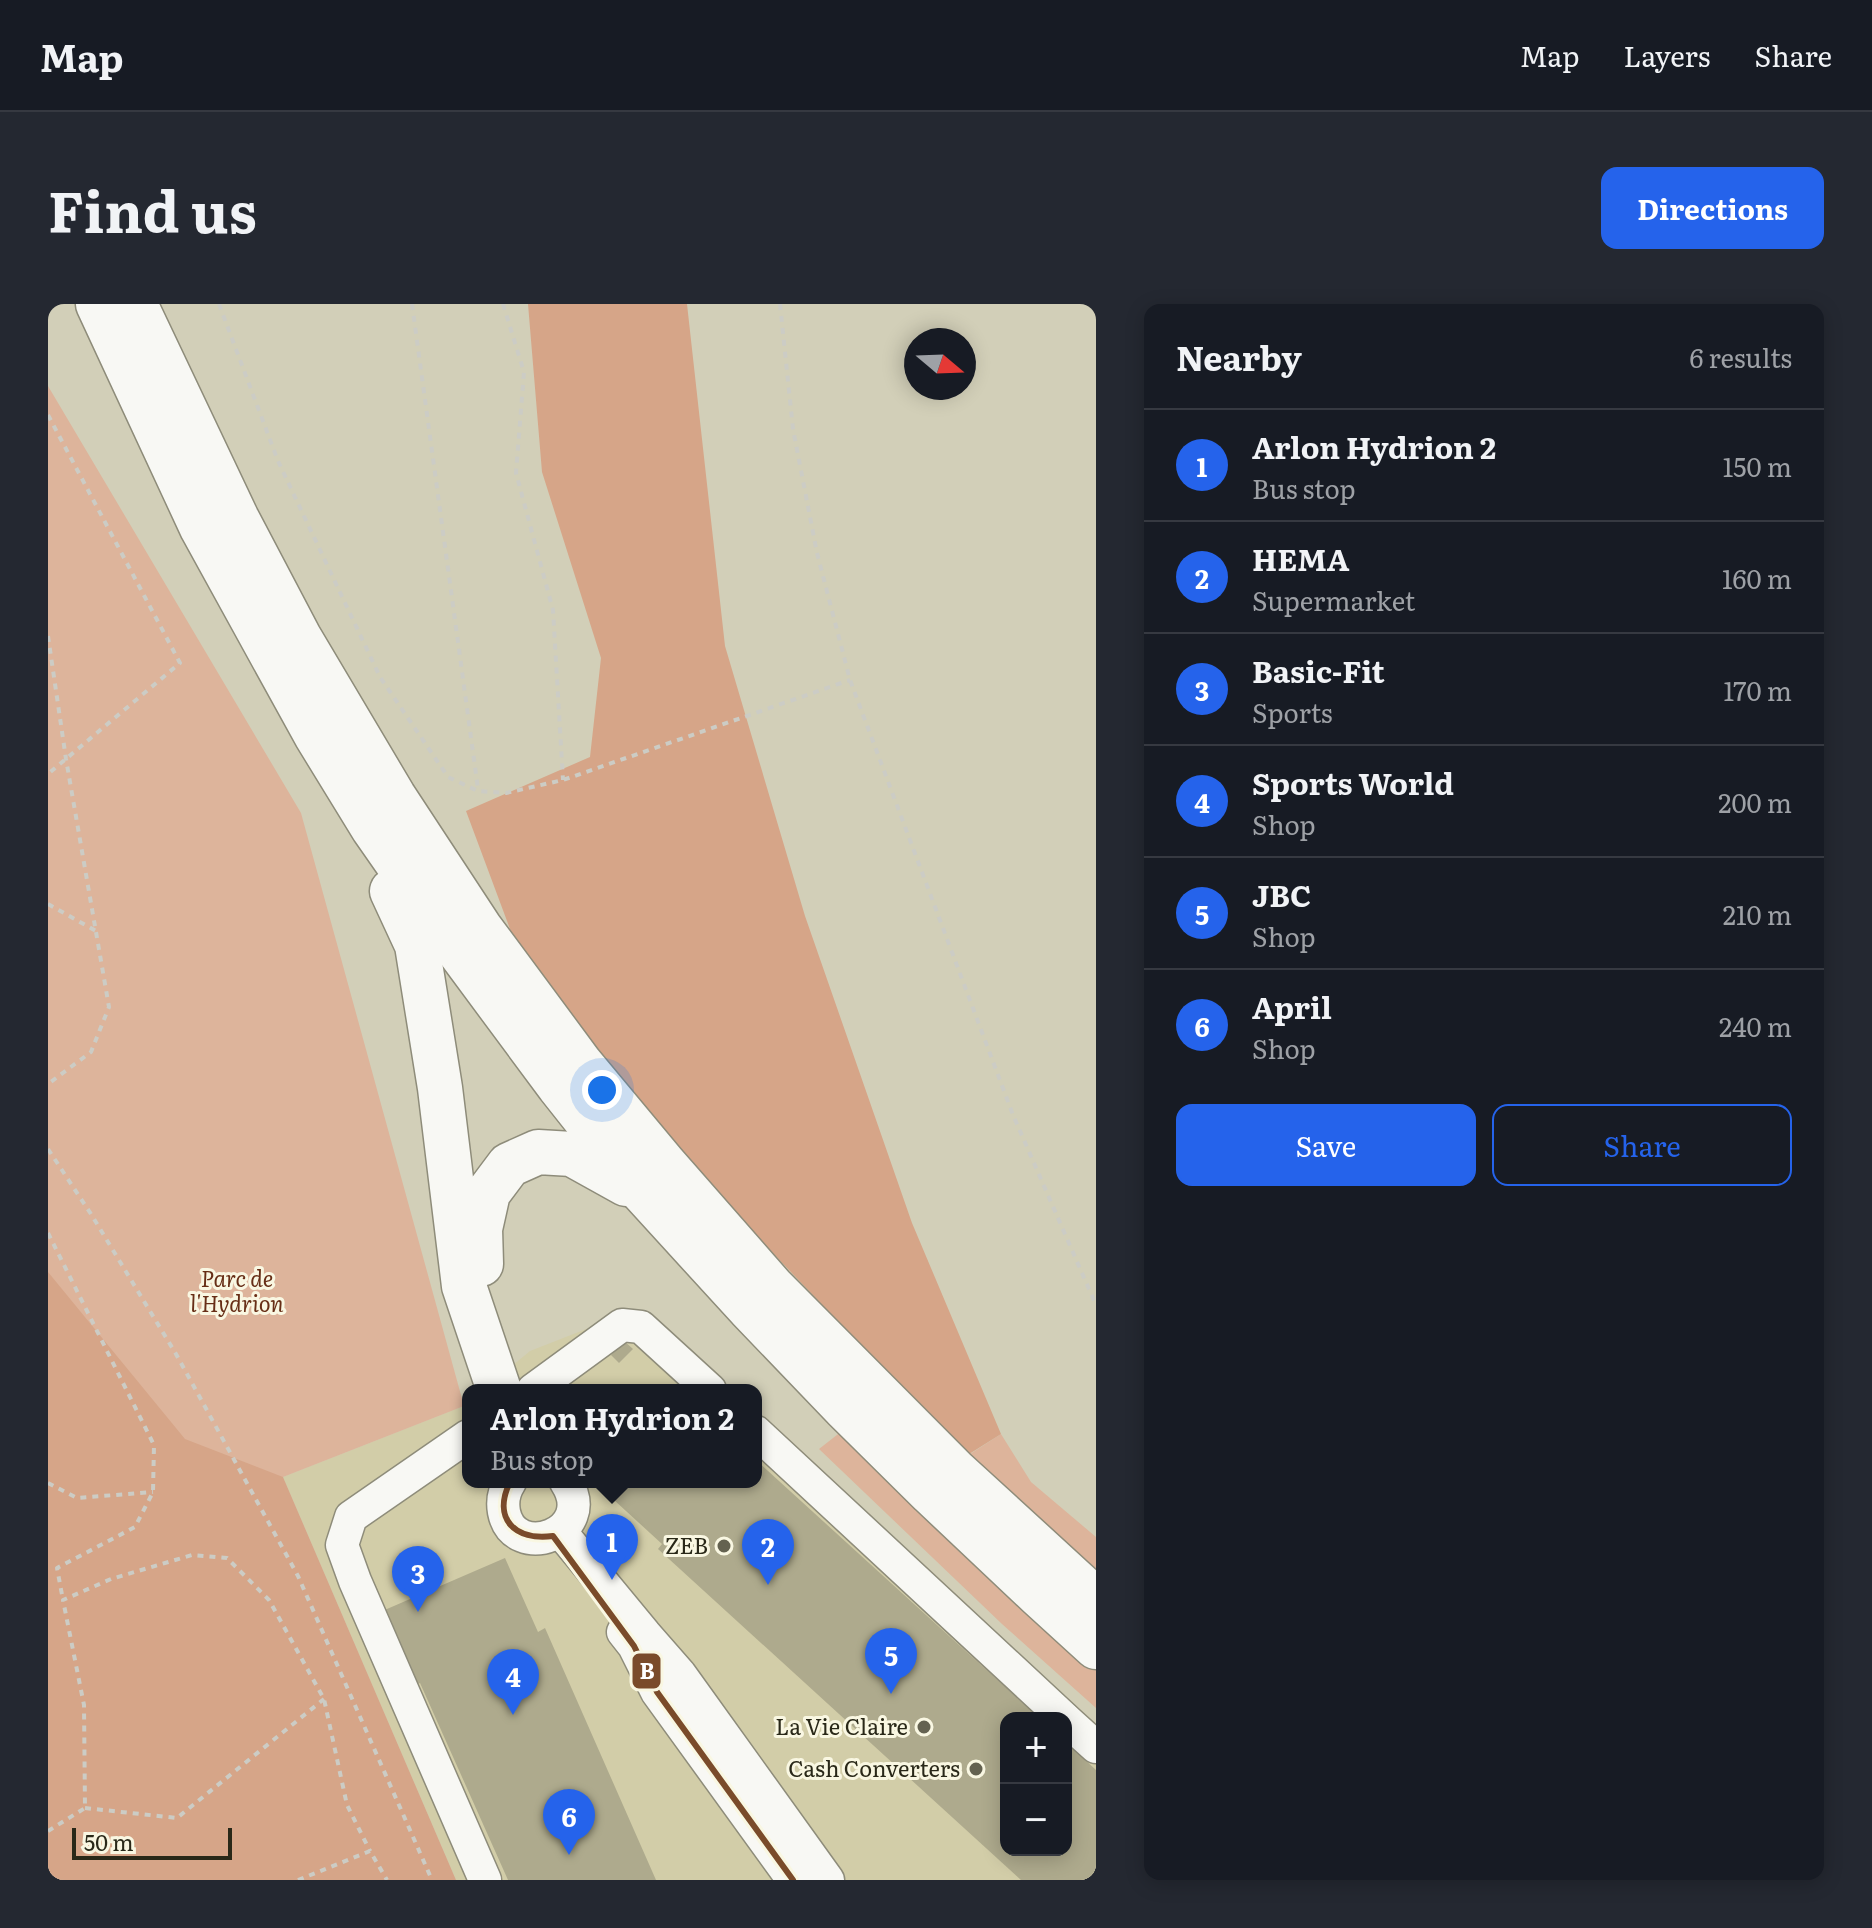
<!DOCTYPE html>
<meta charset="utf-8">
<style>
:root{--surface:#171b24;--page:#242831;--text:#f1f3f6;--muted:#9ea1a6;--line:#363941;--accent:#2563eb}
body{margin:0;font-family:Literata,serif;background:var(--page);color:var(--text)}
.controls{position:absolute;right:24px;bottom:24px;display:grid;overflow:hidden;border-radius:16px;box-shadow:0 4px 20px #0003}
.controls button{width:72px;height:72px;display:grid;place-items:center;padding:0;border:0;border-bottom:2px solid var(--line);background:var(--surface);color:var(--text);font:40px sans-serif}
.compass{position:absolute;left:856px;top:24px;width:72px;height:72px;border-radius:50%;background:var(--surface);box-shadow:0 4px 20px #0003;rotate:109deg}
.scale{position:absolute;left:24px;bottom:20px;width:160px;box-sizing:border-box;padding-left:8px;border:4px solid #292818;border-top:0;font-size:22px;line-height:28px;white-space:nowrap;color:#292818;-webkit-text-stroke:6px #f9f7e2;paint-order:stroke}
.you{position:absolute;left:554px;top:786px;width:28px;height:28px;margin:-20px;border:6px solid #fff;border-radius:50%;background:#1a73e8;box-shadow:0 0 0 12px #1a73e833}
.badge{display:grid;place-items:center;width:52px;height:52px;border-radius:50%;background:var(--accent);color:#fff;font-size:26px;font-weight:700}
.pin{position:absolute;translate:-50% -66px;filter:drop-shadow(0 2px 4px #0008)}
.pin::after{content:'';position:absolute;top:42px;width:28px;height:24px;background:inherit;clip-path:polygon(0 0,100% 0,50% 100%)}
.popup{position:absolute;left:414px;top:1080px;width:300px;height:104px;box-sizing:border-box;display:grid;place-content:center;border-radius:16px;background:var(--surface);filter:drop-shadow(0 2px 6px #0005);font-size:26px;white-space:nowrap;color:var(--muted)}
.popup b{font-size:30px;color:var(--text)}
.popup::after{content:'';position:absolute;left:50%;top:100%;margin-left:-16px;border:16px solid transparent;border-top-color:var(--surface)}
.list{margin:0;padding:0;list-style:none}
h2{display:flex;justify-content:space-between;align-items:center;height:104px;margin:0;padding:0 32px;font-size:34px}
h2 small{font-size:26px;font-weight:400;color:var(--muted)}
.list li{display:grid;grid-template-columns:52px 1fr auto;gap:24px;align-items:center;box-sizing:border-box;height:112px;padding:0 32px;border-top:2px solid var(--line)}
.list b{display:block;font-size:30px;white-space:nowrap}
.list p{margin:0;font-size:26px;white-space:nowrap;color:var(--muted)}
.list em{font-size:26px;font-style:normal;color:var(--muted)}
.actions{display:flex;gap:16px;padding:24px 32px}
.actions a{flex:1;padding:18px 0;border:2px solid var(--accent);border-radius:16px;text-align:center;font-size:28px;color:var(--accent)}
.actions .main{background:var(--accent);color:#fff}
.map{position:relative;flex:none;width:1048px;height:1576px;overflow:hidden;border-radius:16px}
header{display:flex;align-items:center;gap:48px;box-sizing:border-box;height:112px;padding:0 40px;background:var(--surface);border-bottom:2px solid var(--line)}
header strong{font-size:38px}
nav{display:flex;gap:44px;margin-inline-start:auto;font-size:28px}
.intro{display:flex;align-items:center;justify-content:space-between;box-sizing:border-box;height:192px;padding:0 48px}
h1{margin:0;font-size:56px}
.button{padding:20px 36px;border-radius:16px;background:var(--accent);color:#fff;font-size:28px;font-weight:700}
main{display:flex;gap:48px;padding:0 48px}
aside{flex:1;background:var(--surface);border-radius:16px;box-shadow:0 4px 20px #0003}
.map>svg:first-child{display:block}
</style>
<header>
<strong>Map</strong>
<nav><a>Map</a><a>Layers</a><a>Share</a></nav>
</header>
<div class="intro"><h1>Find us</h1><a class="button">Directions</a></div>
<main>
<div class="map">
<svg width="1048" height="1576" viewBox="0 0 1048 1576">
<rect width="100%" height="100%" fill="#d2cfb8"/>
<!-- built -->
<g fill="#d2cda8" fill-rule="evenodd">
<polygon points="574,1011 673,1086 435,1086 482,1047"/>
<path d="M420,1098V1178H708V1118L1048,1430V1576H408L235,1173L416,1102ZM958,1414H1018V1546H958Z"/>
</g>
<!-- green -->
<g fill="#ddb49b">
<polygon points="0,82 253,509 416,1102 235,1173 13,1576 0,1576"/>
<polygon points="794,1127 974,1299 1048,1364 1048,1404 954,1320 771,1145"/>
<polygon points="953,1130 983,1178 1048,1233 1048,1269 919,1152"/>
</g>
<!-- forest -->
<g fill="#d6a588">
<polygon points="480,0 639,0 677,342 757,612 864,919 953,1130 918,1152 621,840 475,660 418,507 542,453 553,354 494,168"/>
<polygon points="0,968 137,1135 235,1173 408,1576 0,1576"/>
</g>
<!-- building -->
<g fill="#aeaa8d">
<polygon points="576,1037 585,1045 571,1059 563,1051"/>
<polygon points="708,1156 991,1414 958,1414 958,1546 1018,1546 1018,1438 1048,1466 1048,1576 973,1576 610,1245 614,1240 554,1185 561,1178 708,1178"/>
<polygon points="457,1254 490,1328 497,1324 608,1576 460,1576 372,1379 363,1383 332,1308"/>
</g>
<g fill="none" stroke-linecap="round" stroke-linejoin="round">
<defs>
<g id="minor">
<polyline points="485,1086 574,1021 593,1023 662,1086"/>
<polyline points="708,1128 1016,1414"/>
<polyline points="420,1132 303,1213 294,1241 307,1277 437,1576"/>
<path d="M462,1178C456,1187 454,1197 456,1208C466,1259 551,1229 518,1178"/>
<polyline points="512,1227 597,1330 632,1370 780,1576"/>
<polyline points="575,1328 586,1342 609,1388 745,1576"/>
<polyline points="1018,1416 1048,1443"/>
</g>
<g id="highway">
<polyline points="50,0 154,224 268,431 325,524 408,643 511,782 595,888 701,1004 796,1103 883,1189 991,1291 1048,1343"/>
<polyline points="87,0 189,215 251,333 346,493 432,624 532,759 617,861 724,983 907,1167 1048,1296"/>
<polyline points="344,587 369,641 392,784 416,982 451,1086"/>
<polyline points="433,960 432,925 440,889 461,861 490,848 524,850 578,880"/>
</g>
</defs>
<!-- minor casing -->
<use href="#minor" stroke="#8e8c7a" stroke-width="35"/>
<!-- highway casing -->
<use href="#highway" stroke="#8e8c7a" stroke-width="47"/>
<!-- path -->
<g stroke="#ccccc5" stroke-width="4" stroke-dasharray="6 6" stroke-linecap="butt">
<polyline points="171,0 230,157 332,373 400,473 430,487 458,489 515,476 802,376"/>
<polyline points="364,0 430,485"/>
<polyline points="455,0 476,68 468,169 505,306 515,476"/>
<polyline points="732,0 745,125 769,249 802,376 965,811 1048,1001"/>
<polyline points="0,111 132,359 0,470"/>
<polyline points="0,332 18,455 61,703 43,748 0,780"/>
<polyline points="0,600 48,627"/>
<polyline points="0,845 43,910 128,1050 250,1272 384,1576"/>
<polyline points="0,929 106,1141 105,1188 87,1223 9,1264 15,1296"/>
<polyline points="0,1179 29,1194 105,1188"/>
<polyline points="37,1504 129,1514 276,1395"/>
<polyline points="0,1527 37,1504 36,1401 15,1296 63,1275 144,1251 179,1254 221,1296 276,1395 299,1501 322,1547"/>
<polyline points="250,1576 322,1547 339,1576"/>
</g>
<!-- minor -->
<use href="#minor" stroke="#f8f8f4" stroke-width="32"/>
<!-- highway -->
<use href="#highway" stroke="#f8f8f4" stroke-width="44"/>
<defs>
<path id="bus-1" d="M462,1178C444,1215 467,1237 505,1232L586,1342L609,1388L745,1576"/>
</defs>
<!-- bus-1 casing -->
<use href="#bus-1" stroke="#f9f7e2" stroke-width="12"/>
<!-- bus-1 -->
<use href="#bus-1" stroke="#7a4b2a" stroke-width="6"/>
</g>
<!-- markers -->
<g fill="#646250" stroke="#f9f7e2" stroke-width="3">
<circle cx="676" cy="1242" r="8"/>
<circle cx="876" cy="1423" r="8"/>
<circle cx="928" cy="1465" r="8"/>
</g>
<g text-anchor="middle" stroke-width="6" stroke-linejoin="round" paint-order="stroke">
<!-- park labels -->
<g font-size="22" font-style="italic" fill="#672e16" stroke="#f9f7e2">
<text x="189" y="983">Parc de<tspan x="189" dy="25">l'Hydrion</tspan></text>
</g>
<!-- poi labels -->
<g font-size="22" fill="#292818" stroke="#f9f7e2" text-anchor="end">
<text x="660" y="1250">ZEB</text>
<text x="860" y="1431">La Vie Claire</text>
<text x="912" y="1473">Cash Converters</text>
</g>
</g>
<rect stroke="#f9f7e2" stroke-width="3" x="583" y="1348" width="31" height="38" rx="8" fill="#7a4b2a"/>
<g font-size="22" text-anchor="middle" font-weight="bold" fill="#fff">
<text x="599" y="1375">B</text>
</g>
</svg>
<div class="controls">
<button>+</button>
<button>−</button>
</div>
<svg class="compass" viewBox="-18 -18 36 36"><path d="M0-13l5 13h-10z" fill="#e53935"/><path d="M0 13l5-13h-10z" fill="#9ea1a6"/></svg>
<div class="scale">50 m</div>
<div class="you"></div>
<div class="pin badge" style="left:564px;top:1276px">1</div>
<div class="popup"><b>Arlon Hydrion 2</b>Bus stop</div>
<div class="pin badge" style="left:720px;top:1281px">2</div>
<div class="pin badge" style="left:370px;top:1308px">3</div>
<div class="pin badge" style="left:465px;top:1411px">4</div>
<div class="pin badge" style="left:843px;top:1390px">5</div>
<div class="pin badge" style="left:521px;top:1551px">6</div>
</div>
<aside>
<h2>Nearby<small>6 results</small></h2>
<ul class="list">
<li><span class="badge">1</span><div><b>Arlon Hydrion 2</b><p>Bus stop</p></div><em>150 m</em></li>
<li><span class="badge">2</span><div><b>HEMA</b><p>Supermarket</p></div><em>160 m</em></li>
<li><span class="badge">3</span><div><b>Basic-Fit</b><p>Sports</p></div><em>170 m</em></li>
<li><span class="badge">4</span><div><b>Sports World</b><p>Shop</p></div><em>200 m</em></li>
<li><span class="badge">5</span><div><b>JBC</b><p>Shop</p></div><em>210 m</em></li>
<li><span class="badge">6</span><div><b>April</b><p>Shop</p></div><em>240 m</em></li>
</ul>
<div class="actions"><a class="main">Save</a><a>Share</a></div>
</aside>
</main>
